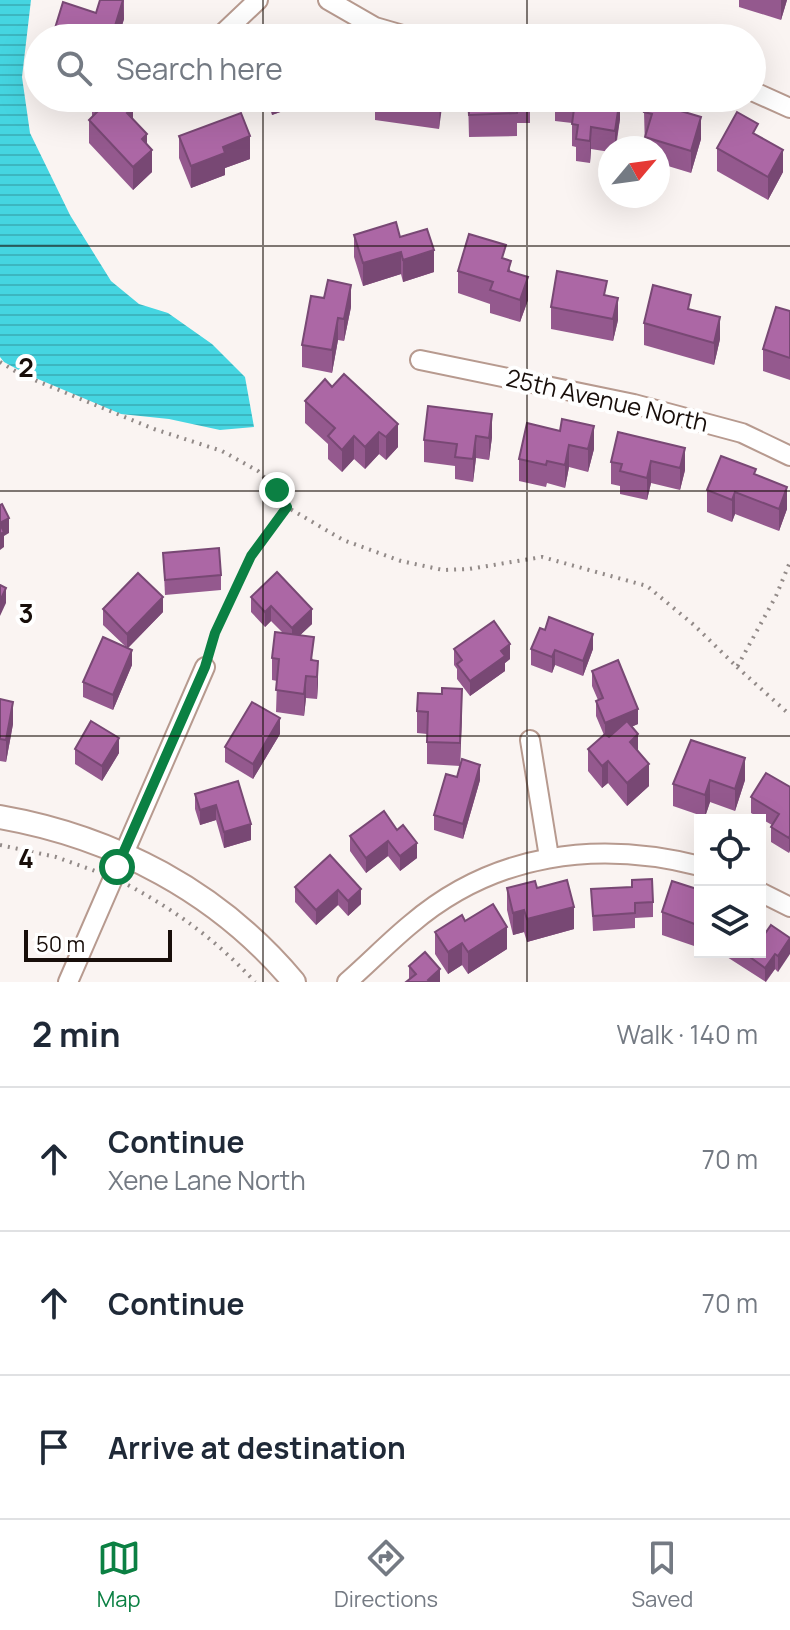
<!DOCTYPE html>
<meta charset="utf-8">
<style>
:root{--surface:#fff;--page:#f2f2f3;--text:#1f2937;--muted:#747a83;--line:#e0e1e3;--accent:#0b8043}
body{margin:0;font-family:Manrope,sans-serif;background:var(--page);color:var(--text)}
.controls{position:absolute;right:24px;bottom:24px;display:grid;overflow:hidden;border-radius:0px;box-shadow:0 8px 32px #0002}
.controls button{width:72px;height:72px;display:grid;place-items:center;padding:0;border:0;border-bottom:2px solid var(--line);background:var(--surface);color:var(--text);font:40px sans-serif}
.compass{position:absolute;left:598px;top:136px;width:72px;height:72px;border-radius:50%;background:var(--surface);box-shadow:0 8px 32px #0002;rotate:61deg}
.scale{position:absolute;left:24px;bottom:20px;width:148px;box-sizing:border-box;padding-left:8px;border:4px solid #180e0a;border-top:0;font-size:22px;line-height:28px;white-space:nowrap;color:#180e0a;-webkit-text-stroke:6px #fff;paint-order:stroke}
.stop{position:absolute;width:24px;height:24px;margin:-18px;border:6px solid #0b8043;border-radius:50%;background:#fff}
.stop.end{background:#0b8043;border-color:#fff;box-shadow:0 2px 8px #0008}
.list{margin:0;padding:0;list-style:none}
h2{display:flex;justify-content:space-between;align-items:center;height:104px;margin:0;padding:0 32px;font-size:34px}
h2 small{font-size:26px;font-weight:400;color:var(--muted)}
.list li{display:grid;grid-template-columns:52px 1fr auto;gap:24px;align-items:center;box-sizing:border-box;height:144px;padding:0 32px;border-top:2px solid var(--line)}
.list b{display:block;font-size:30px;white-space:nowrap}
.list p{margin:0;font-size:26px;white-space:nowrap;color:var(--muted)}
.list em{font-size:26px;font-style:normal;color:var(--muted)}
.icon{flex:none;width:44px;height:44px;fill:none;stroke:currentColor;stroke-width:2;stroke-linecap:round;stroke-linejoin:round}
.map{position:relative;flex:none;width:790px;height:982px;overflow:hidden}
.search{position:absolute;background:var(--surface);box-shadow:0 8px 32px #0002;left:24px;right:24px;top:24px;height:88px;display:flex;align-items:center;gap:20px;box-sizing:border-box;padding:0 28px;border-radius:44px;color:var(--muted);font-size:30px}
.sheet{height:536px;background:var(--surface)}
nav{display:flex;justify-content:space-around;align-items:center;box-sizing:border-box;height:112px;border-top:2px solid var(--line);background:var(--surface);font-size:22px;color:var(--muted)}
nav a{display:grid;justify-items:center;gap:4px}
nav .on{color:var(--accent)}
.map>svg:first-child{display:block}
</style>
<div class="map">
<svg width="790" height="982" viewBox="0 0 790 982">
<defs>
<pattern id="water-rules" width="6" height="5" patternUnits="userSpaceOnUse" patternTransform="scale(2)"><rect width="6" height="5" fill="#45d5e1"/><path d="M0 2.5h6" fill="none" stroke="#3cb6c0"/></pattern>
</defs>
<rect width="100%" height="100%" fill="#faf4f2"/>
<!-- water -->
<polygon fill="url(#water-rules)" points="0,0 31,0 22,77 30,133 70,215 111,281 139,304 168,313 212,344 245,377 254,427 220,430 169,419 121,414 26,374 4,362 0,357"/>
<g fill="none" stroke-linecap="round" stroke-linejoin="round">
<defs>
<g id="minor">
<polyline points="328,0 375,27 413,38"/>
<polyline points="218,38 258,0"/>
<polyline points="752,91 790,108"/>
<polyline points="420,360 634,404 742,433 790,456"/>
<polyline points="530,740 549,857"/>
<polyline points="760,892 790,907"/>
<polyline points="68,982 205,667"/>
<path d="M347,982C369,963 389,942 411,924C494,853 597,840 700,866"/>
</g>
<path id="tertiary" d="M0,817C114,837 219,892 294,982"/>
</defs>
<!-- minor casing -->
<use href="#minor" stroke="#b79a8f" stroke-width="22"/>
<!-- tertiary casing -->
<use href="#tertiary" stroke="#b79a8f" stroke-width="26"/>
<!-- path -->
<g stroke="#928a88" stroke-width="4" stroke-dasharray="2 6" stroke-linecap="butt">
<polyline points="0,362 20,374 154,429 222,451 258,471 277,490 287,507"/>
<path d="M210,650C225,597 255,551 287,507L343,540L401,561L443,570L469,569L542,557L647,586L694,625L737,667L776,596L790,562"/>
<polyline points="737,667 790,715"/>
<polyline points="0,845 56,857 98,872"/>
<path d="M128,885C178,912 216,940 255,982"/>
</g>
<!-- minor -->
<use href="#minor" stroke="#fff" stroke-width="18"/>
<!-- tertiary -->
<use href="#tertiary" stroke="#fff" stroke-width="22"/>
</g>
<!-- wall -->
<g fill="#94598e">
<polygon points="124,0 124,19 118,38 52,38 96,13"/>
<polygon points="739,0 787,0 781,20 739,7"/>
<polygon points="266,98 319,98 272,115"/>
<polygon points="375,98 442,98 439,129 375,120"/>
<polygon points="468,98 530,98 530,123 517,123 517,136 469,137"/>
<polygon points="555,98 620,98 620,119 616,148 610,148 610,152 591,149 590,163 576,161 576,147 572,146 572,123 555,121"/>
<polygon points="92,102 133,120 147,145 152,172 133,190 89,143 89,120 92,117"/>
<polygon points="644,112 685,112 701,139 691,173 658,163 658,148 645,148"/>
<polygon points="758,135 783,172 768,200 717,171 717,148"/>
<polygon points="179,136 250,159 225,168 225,175 191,188 179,158"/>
<polygon points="354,235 400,237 434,272 403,282 401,274 363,286 354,257"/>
<polygon points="506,260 511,272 528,300 520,322 490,313 490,304 458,293 458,271"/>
<polygon points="607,296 618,320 613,341 551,329 551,307"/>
<polygon points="351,307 344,341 338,340 332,373 302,367 302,345"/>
<polygon points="691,310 720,339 714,365 644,345 644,323"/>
<polygon points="790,311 790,380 763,371 763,349"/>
<polygon points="325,379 398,447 386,460 379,454 365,469 354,459 342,472 328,459 328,444 305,423 305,401"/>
<polygon points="428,406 492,437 489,460 476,458 473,482 455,479 455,466 424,462 424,440"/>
<polygon points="527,423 594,449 588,472 569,467 565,488 547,483 546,487 519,481 519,459"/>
<polygon points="618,432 685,470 680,490 651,483 647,500 620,494 620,486 611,484 611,462"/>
<polygon points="756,475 787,509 779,531 735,514 732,522 707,512 707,490"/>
<polygon points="163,553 221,575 221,590 165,595"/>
<polygon points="251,597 312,624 300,635 313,660 318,683 317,699 306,698 304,716 276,712 277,681 272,680 272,658 283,633 271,621 265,627 251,612"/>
<polygon points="103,609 163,612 128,648 132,665 113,710 83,697 83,682 125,646 103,625"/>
<polygon points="545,630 593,649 583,676 555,665 552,673 531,665 531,649"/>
<polygon points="454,649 510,659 505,663 505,671 470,696 457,679 457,669 454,665"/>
<polygon points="592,671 638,724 631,727 649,786 627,806 608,783 602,788 588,771 588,749 604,735 596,716 596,701 598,700 592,686"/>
<polygon points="0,699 13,724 6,762 0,761"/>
<polygon points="417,711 462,711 460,766 427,764 427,734 417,733"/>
<polygon points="280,734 253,779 225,762 225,747"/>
<polygon points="691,740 745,780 735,811 710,802 705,817 673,806 673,784"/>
<polygon points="75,749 119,753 102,781 75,764"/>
<polygon points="457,777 480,780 463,839 434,830 434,815"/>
<polygon points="238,781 251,840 224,848 216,820 200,825 195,809 195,794"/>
<polygon points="790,787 790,850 789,853 771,842 771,827 772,825 751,813 751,797"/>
<polygon points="384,811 417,858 400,871 388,856 366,873 350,851 350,836"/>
<polygon points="330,855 361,904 348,916 338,905 316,925 295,902 295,887"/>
<polygon points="507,888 537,888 574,929 527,942 524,932 513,935 507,910"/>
<polygon points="591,889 653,902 653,917 635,918 635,928 593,931"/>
<polygon points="700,890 700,948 662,935 662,912"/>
<polygon points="465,921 507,949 468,974 462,965 448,974 435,954 435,932"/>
<polygon points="764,935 790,938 778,972 775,969 766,982 727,957 727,952 760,952"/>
<polygon points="409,966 440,982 409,980"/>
</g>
<!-- shaded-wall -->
<g fill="#784874">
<polygon points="123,0 124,19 118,38 114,38 114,29"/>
<polygon points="781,0 787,0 781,20"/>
<polygon points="272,98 319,98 272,115"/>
<polygon points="440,98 442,98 442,107 439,129"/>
<polygon points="620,98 620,119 615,148 615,131"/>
<polygon points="685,98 685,119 681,111"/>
<polygon points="133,107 133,130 127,113"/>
<polygon points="701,117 701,139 691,173 691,151"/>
<polygon points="591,127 591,149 590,163 590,141"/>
<polygon points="147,134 147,154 152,150 152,172 133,190 133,167 142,139"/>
<polygon points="250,136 250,159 225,168 225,175 191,188 191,166 223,147"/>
<polygon points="783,150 783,172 768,200 768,177"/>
<polygon points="434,250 434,272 403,282 403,260"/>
<polygon points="401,252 401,274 363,286 363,263"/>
<polygon points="528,277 528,300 520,322 520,300"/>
<polygon points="351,285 351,307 344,341 344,319"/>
<polygon points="618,298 618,320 613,341 613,319"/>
<polygon points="720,317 720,339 714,365 714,343"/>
<polygon points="338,318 338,340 332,373 332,350"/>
<polygon points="492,414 492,437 489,460 489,438"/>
<polygon points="398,424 398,447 386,460 386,437"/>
<polygon points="594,426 594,449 588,472 588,449"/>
<polygon points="379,432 379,454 365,469 365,447"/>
<polygon points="354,436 354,459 342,472 342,450"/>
<polygon points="476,436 476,458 473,482 473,459"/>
<polygon points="569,445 569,467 565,488 565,465"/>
<polygon points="685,448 685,470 680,490 680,468"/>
<polygon points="651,461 651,483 647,500 647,478"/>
<polygon points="787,487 787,509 779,531 779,509"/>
<polygon points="735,492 735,514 732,522 732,500"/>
<polygon points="9,518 9,533 4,536 4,547 0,550 0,523"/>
<polygon points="6,588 6,603 0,616 0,601"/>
<polygon points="163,597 163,612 127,649 127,634"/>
<polygon points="271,606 271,621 265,627 265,612"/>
<polygon points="312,609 312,624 292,643 292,628"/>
<polygon points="593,634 593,649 583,676 583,661"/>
<polygon points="510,644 510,659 505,663 505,671 470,696 470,681 501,651"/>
<polygon points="132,650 132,665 113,710 113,695"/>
<polygon points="555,650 555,665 552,673 552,657"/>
<polygon points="318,661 318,683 317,699 317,677"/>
<polygon points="306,676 306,698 304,716 304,694"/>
<polygon points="462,689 462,711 460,766 460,743"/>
<polygon points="13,702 13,724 6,762 6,740"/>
<polygon points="638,709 638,724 605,738 605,723"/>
<polygon points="280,718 280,734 253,779 253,764"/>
<polygon points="638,734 638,757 630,742"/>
<polygon points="119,738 119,753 102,781 102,766"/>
<polygon points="745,758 745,780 735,811 735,789"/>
<polygon points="608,761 608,783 602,788 602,766"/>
<polygon points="649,764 649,786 627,806 627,783"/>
<polygon points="480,765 480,780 463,839 463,824"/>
<polygon points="710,780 710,802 705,817 705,795"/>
<polygon points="216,805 216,820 200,825 200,810"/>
<polygon points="251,824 251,840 224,848 224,832"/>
<polygon points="790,835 790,850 789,853 789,838"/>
<polygon points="388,841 388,856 366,873 366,858"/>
<polygon points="417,843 417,858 400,871 400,856"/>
<polygon points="361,889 361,904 348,916 348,901"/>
<polygon points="338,890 338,905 316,925 316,910"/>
<polygon points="574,907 574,929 527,942 527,919"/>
<polygon points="524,910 524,932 513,935 513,913"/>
<polygon points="507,927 507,949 468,974 468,952"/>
<polygon points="790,938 790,954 778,972 778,956"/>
<polygon points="462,943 462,965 448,974 448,952"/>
<polygon points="775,954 775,969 765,982 765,968"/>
<polygon points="440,969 440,982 428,982 428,980"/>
</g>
<!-- building -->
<g fill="#ac67a5" stroke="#784874" stroke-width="2">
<polygon points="100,0 123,0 114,29 103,26 99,38 52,38 63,2 96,13"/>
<polygon points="96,98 124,98 133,107 127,113 147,134 142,139 152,150 133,167 89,120 100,109 92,102"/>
<polygon points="375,98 440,98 439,106"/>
<polygon points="468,98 530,98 530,100 517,101 517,113 469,115"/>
<polygon points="555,98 620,98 615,131 591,127 590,141 576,139 578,125 572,124 575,101"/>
<polygon points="648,98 685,98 681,111 701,117 691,151 645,137 652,114 644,112"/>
<polygon points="737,112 758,124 753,133 783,150 768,177 717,148"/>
<polygon points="241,113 250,136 223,147 225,153 191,166 179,136"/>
<polygon points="396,222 400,237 427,229 434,250 403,260 401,252 363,263 354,235"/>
<polygon points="469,234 506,245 502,258 511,261 508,271 528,277 520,300 490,290 493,282 458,271"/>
<polygon points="557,271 607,281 604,295 618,298 613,319 551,307"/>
<polygon points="328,280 351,285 344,319 338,318 332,350 302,345 311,296 324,298"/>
<polygon points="653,285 691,295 688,309 720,317 714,343 644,323"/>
<polygon points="776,307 790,311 790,358 763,349"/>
<polygon points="344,374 398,424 386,437 379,432 365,447 354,436 342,450 328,436 335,428 305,401 325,379 332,387"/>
<polygon points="428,406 492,414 489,438 476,436 473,459 455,457 457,444 424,440"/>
<polygon points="562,419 594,426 588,449 569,445 565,465 547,461 546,465 519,459 527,423 560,431"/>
<polygon points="618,432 685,448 680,468 651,461 647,478 620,471 622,464 611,462"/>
<polygon points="721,456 756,469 754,474 787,487 779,509 735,492 732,500 707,490"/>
<polygon points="2,504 9,518 0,523 0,505"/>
<polygon points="0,524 4,532 0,534"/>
<polygon points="219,548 221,575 165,580 163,553"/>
<polygon points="277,572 312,609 292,628 271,606 265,612 251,597"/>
<polygon points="138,573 163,597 127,634 103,609"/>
<polygon points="0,585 6,588 0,601"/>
<polygon points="549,617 593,634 583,661 555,650 552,657 531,649 540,628 545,630"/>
<polygon points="494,621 510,644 501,651 505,656 470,681 457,664 462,660 454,649"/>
<polygon points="275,632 314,637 311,660 318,661 317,677 306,676 304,694 276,690 279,659 272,658"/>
<polygon points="103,637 132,650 113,695 83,682"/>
<polygon points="618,660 638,709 605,723 596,701 603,698 592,671"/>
<polygon points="442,688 462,689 460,743 427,742 428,712 417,711 418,693 442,694"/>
<polygon points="0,699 13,702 6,740 0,739"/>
<polygon points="252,702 280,718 253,764 225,747"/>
<polygon points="91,721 119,738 102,766 75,749"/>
<polygon points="627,721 638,734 630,742 649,764 627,783 608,761 602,766 588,749 605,734 609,737"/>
<polygon points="691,740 745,758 735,789 710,780 705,795 673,784"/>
<polygon points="462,759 480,765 463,824 434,815 446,774 457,777"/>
<polygon points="766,773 790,787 790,835 789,838 771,827 779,814 751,797"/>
<polygon points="238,781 251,824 224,832 216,805 200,810 195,794"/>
<polygon points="384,811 397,830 403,825 417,843 400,856 388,841 366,858 350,836"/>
<polygon points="330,855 361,889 348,901 338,890 316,910 295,887"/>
<polygon points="652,879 653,902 635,903 635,913 593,916 591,889 632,887 632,880"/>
<polygon points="567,880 574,907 527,919 524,910 513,913 507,888 535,881 537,888"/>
<polygon points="672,881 700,890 700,926 662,912"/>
<polygon points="493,904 507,927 468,952 462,943 448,952 435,932 462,915 465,921"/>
<polygon points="771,925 790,938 778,956 775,954 765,968 743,952 760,952 760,932 764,935"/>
<polygon points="425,952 440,969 428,980 430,982 406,982 416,974 409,966"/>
</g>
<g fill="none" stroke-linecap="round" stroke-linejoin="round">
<!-- route -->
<polyline stroke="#0b8043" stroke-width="10" points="117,867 205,667 215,633 251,556 287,507 277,490"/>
</g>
<!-- grid -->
<path fill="none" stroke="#180e0a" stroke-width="2" stroke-opacity="0.55" d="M263,0V38M527,0V38M263,98V982M527,98V982M0,246H790M0,491H790M0,736H790"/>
<g text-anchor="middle" stroke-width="8" stroke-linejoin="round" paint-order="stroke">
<!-- street labels -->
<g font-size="24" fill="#180e0a" stroke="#fff">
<text transform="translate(607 401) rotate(13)" y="8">25th Avenue North</text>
</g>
</g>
<g font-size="26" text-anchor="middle" font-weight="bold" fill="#180e0a" stroke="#fff" stroke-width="8" stroke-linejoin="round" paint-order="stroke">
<text x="26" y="377">2</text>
<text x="26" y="623">3</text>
<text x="26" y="868">4</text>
</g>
</svg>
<div class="controls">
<button><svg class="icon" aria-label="locate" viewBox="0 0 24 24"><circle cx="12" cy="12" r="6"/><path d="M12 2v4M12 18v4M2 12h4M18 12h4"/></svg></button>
<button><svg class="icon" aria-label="layers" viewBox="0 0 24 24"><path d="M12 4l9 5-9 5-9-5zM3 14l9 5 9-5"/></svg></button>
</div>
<svg class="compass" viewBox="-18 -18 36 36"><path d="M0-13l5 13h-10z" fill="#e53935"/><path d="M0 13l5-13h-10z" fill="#747a83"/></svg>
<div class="scale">50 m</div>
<div class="stop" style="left:117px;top:867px"></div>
<div class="stop end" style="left:277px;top:490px"></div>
<div class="search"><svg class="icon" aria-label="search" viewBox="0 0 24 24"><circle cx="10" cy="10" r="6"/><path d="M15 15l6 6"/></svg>Search here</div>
</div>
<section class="sheet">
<h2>2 min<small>Walk · 140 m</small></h2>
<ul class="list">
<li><svg class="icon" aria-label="ahead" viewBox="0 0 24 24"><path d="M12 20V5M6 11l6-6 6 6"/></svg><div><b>Continue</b><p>Xene Lane North</p></div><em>70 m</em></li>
<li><svg class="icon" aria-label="ahead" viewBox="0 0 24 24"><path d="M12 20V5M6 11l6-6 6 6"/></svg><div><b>Continue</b></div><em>70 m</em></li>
<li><svg class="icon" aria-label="arrive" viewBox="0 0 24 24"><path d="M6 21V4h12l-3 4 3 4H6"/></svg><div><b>Arrive at destination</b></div></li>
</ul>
</section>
<nav>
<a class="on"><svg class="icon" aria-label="map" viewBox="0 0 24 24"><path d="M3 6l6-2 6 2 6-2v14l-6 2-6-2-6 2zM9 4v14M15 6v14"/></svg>Map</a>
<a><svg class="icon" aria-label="directions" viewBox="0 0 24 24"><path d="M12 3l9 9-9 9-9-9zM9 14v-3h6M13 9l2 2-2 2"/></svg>Directions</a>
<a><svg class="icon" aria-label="saved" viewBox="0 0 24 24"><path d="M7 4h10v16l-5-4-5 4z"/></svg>Saved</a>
</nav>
